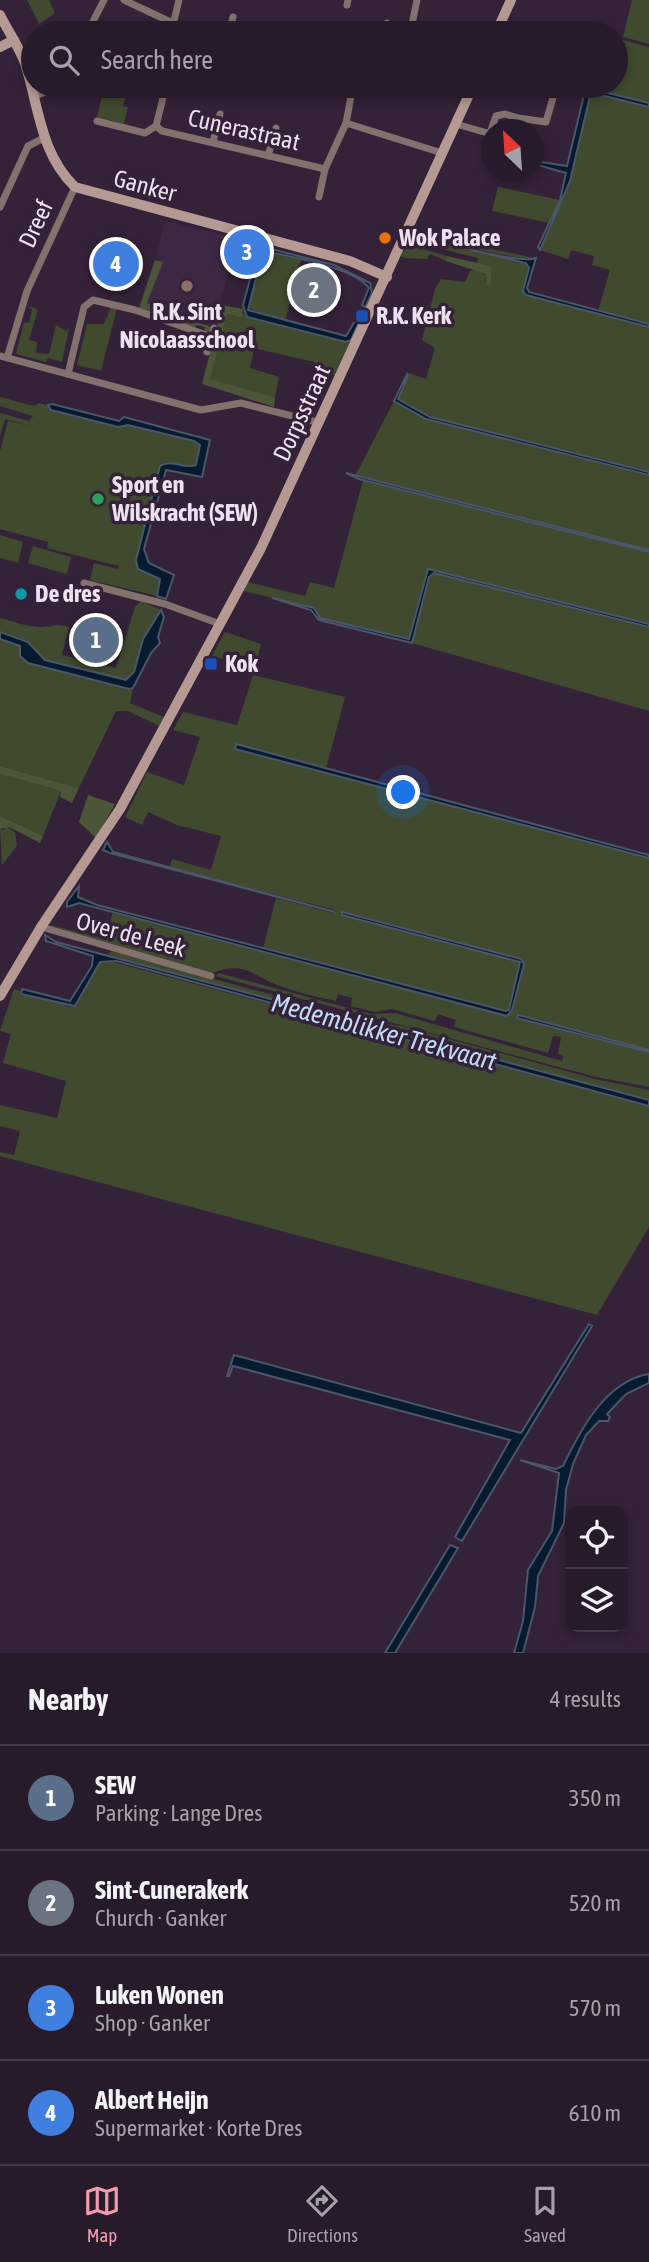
<!DOCTYPE html>
<meta charset="utf-8">
<style>
:root{--surface:#271a2a;--page:#332736;--text:#f1f3f6;--muted:#a4a1a8;--line:#433847;--accent:#f29aae}
body{margin:0;font-family:"Asap Condensed",sans-serif;background:var(--page);color:var(--text)}
.controls{position:absolute;right:21px;bottom:21px;display:grid;overflow:hidden;border-radius:14px;box-shadow:0 4px 10px #0003}
.controls button{width:63px;height:63px;display:grid;place-items:center;padding:0;border:0;border-bottom:2px solid var(--line);background:var(--surface);color:var(--text);font:35px sans-serif}
.compass{position:absolute;left:481px;top:119px;width:63px;height:63px;border-radius:50%;background:var(--surface);box-shadow:0 4px 10px #0003;rotate:335deg}
.you{position:absolute;left:404px;top:793px;width:24px;height:24px;margin:-18px;border:5px solid #fff;border-radius:50%;background:#1a73e8;box-shadow:0 0 0 10px #1a73e833}
.badge{display:grid;place-items:center;width:46px;height:46px;border-radius:50%;background:var(--accent);color:#fff;font-size:23px;font-weight:700}
.pin{position:absolute;translate:-50% -50%;border:4px solid #fff;box-shadow:0 2px 7px #0006}
.list{margin:0;padding:0;list-style:none}
h2{display:flex;justify-content:space-between;align-items:center;height:91px;margin:0;padding:0 28px;font-size:30px}
h2 small{font-size:23px;font-weight:400;color:var(--muted)}
.list li{display:grid;grid-template-columns:46px 1fr auto;gap:21px;align-items:center;box-sizing:border-box;height:105px;padding:0 28px;border-top:2px solid var(--line)}
.list b{display:block;font-size:26px;white-space:nowrap}
.list p{margin:0;font-size:23px;white-space:nowrap;color:var(--muted)}
.list em{font-size:23px;font-style:normal;color:var(--muted)}
.icon{flex:none;width:38px;height:38px;fill:none;stroke:currentColor;stroke-width:2;stroke-linecap:round;stroke-linejoin:round}
.map{position:relative;flex:none;width:649px;height:1653px;overflow:hidden}
.search{position:absolute;background:var(--surface);box-shadow:0 4px 10px #0003;left:21px;right:21px;top:21px;height:77px;display:flex;align-items:center;gap:18px;box-sizing:border-box;padding:0 24px;border-radius:38px;color:var(--muted);font-size:26px}
.sheet{height:511px;background:var(--surface)}
nav{display:flex;justify-content:space-around;align-items:center;box-sizing:border-box;height:98px;border-top:2px solid var(--line);background:var(--surface);font-size:19px;color:var(--muted)}
nav a{display:grid;justify-items:center;gap:4px}
nav .on{color:var(--accent)}
.map>svg:first-child{display:block}
</style>
<div class="map">
<svg width="649" height="1653" viewBox="0 0 649 1653">
<rect width="100%" height="100%" fill="#342238"/>
<!-- built -->
<polygon fill="#3e2743" points="165,221 237,238 214,328 144,302 156,269 159,258 156,257"/>
<!-- green -->
<g fill="#404a2f">
<polygon points="27,0 49,0 55,13 39,24"/>
<polygon points="632,0 649,0 649,44 623,37"/>
<polygon points="616,38 649,47 649,103 579,86 616,86"/>
<polygon points="103,93 125,98 123,106 128,107 124,124 97,117"/>
<polygon points="597,94 649,107 649,324 598,311 610,270 592,265 594,256 571,250 568,259 540,250 570,181 590,96"/>
<polygon points="498,187 560,200 549,223 492,211"/>
<polygon points="413,232 534,258 530,260 416,237 526,263 529,268 523,291 526,295 649,327 649,472 440,420 400,402 398,398 408,373 426,379 435,348 422,340 435,289 441,279 465,282 470,271 477,270 486,275 485,284 491,266 477,263 478,258 410,241"/>
<polygon points="409,245 447,256 446,261 430,254 427,259 404,258 400,255"/>
<polygon points="265,251 301,260 285,321 248,308 262,254"/>
<polygon points="28,306 38,309 29,340 37,342 36,353 49,354 56,325 66,331 69,328 62,362 48,358 46,362 16,354 24,322 29,323 32,310"/>
<polygon points="111,307 117,308 101,371 77,365 87,324 104,324"/>
<polygon points="243,313 247,317 352,341 336,376 313,367 314,362 254,348 250,368 279,377 275,397 209,379 227,314 241,318"/>
<polygon points="0,397 34,406 39,403 121,427 128,425 194,441 200,445 196,465 191,467 167,462 138,569 160,579 157,596 90,580 94,563 118,569 119,566 47,548 48,542 0,529 0,451 8,421 30,426 5,419 0,437 0,413 29,421 33,416 0,406"/>
<polygon points="394,401 433,421 649,475 649,550 355,476"/>
<polygon points="363,480 649,552 649,624 428,569 408,640 320,617 312,607 243,591 248,582 305,596 310,582 334,588"/>
<polygon points="0,535 23,542 18,563 0,558"/>
<polygon points="33,546 71,557 67,574 28,563"/>
<polygon points="434,573 649,627 649,711 412,643 429,577"/>
<path d="M141,601L161,610L143,639L134,672L126,680L45,660L28,642L0,632V618C13,621 27,627 40,627C52,627 54,623 69,627L62,655L116,668L135,607Z"/>
<polygon points="225,632 261,644 255,668 212,656"/>
<polygon points="0,639 20,646 20,654 28,663 133,688 130,703 164,717 159,726 128,711 116,711 79,788 0,766"/>
<path d="M253,675L345,697L326,769L237,745L235,749L649,858V1050L518,1015L517,1018L649,1052V1087L596,1077L216,976L219,973L371,1014L395,1013L562,1061L563,1056L558,1054L561,1037L553,1036L548,1053L454,1027L456,1020L438,1014L435,1021L392,1009L375,1012L351,1006L352,998L338,994L336,1001C316,997 296,992 277,985C248,973 244,961 210,974L48,929L51,925L105,939L113,912L507,1016L512,1010L524,964L522,959L343,912L342,915L520,962L509,1011L263,948L276,898L333,913L335,910L170,867L172,859L211,870L221,836L177,825L148,812L142,825L125,817L147,772L184,785L200,737L173,730L183,712L237,725Z"/>
<polygon points="0,774 61,791 43,836 0,816"/>
<polygon points="6,826 15,832 17,846 2,865 0,829 4,830"/>
<polygon points="112,951 375,1023 402,1026 595,1079 649,1090 649,1100 120,959 108,954"/>
<polygon points="105,960 649,1106 649,1227 597,1315 0,1156 0,1152 14,1155 20,1131 0,1126 0,1105 57,1118 66,1081 3,1063 11,1034 0,1031 14,989 70,1007 76,1006 100,962"/>
</g>
<!-- forest -->
<g fill="#4b5638">
<polygon points="447,256 491,266 491,284 486,286 486,274 446,261"/>
<polygon points="155,260 163,262 147,303 211,327 211,331 204,331 205,327 196,325 195,329 139,308"/>
<polygon points="222,305 243,309 242,318 227,314 210,379 275,397 274,407 202,384"/>
<polygon points="0,766 79,788 72,803 60,797 61,791 0,774"/>
<polygon points="88,795 115,804 96,838 79,822"/>
<polygon points="0,816 43,836 40,843 9,827 0,829"/>
</g>
<!-- water -->
<g fill="#061b30" stroke="#4b5669" stroke-width="2">
<polygon points="564,86 579,86 649,103 649,107 597,94 590,96 570,181 540,250 538,247 560,200 566,173 534,164 534,161 567,166 584,95 581,90"/>
<path d="M418,237C439,241 521,265 536,258L527,288L529,292L649,324V327L526,295L523,291L529,268L526,263Z"/>
<path d="M259,246L334,265L370,283L372,293L365,307L362,305L369,288C354,267 290,257 265,251L262,254L248,310L346,336L360,313L363,314L351,340L346,342L247,317L243,305Z"/>
<polygon points="407,374 408,376 398,399 430,417 649,472 649,475 426,419 394,401"/>
<path d="M52,404L119,421L124,417L210,440L202,477L166,470L144,549L149,563L174,575L166,599L157,596L160,579L138,569L136,560L160,466C172,458 184,470 196,465L200,445L194,441L128,425L118,427L51,410L48,405Z"/>
<polygon points="346,473 649,550 649,552 359,479"/>
<polygon points="428,569 649,624 649,627 434,573 429,577 412,643 319,620 311,610 272,598 314,608 320,618 409,639"/>
<polygon points="161,610 164,617 158,637 160,643 151,653 133,688 129,689 28,663 20,656 20,646 0,639 0,632 28,642 45,660 126,680 134,672 143,639"/>
<polygon points="236,744 649,855 649,858 235,749"/>
<polygon points="107,842 113,852 335,912 110,853 103,850"/>
<polygon points="79,886 78,897 97,905 506,1011 509,1010 520,962 342,915 342,912 521,959 524,964 512,1010 507,1016 79,903 67,907 67,902"/>
<polygon points="45,935 56,942 649,1100 649,1106 117,961 100,962 75,1006 21,994 22,989 70,1001 92,966 93,956 46,941"/>
<polygon points="518,1015 649,1050 649,1052 517,1018"/>
<polygon points="589,1324 592,1326 462,1541 455,1537 510,1440 233,1366 229,1376 227,1376 234,1355 521,1433"/>
<path d="M649,1374V1383L626,1394L607,1414L610,1417L608,1421H599L586,1435L573,1464L566,1490L564,1523L538,1576L535,1607L523,1653H514L523,1621L528,1570L552,1531L559,1473L520,1460L556,1469L563,1466C580,1431 605,1381 649,1374Z"/>
<polygon points="450,1545 458,1548 395,1653 385,1653"/>
</g>
<g fill="none" stroke-linecap="round" stroke-linejoin="round">
<!-- street -->
<g stroke="#82716d" stroke-width="7">
<polyline points="124,0 194,33"/>
<polyline points="347,5 348,0"/>
<polyline points="173,25 179,0"/>
<polyline points="411,29 417,0"/>
<polyline points="87,33 104,0"/>
<polyline points="229,33 233,17"/>
<polyline points="289,33 290,28"/>
<polyline points="384,33 387,23"/>
<polyline points="353,86 346,123 442,153"/>
<polyline points="290,87 291,86"/>
<polyline points="33,97 60,86"/>
<polyline points="97,121 145,133 156,126"/>
<polyline points="456,124 491,134"/>
<polyline points="156,126 162,131 325,169"/>
<polyline points="156,126 166,86"/>
<polyline points="514,130 518,118 546,122 556,87"/>
<polyline points="490,133 496,116 505,114 518,118"/>
<polyline points="213,142 220,114"/>
<polyline points="268,156 276,128"/>
<polyline points="319,197 325,169 346,123"/>
<polyline points="0,207 28,146 44,138"/>
<polyline points="207,352 214,328"/>
<polyline points="0,356 201,410 241,403 320,423"/>
<polyline points="7,358 27,291 75,187"/>
<polyline points="68,374 84,307 93,300 135,310 212,337"/>
<polyline points="84,583 165,604 220,624"/>
<polyline points="41,927 211,976"/>
</g>
<!-- secondary -->
<g stroke="#b59a93" stroke-width="10">
<path d="M0,15C8,31 19,47 25,63C39,107 40,153 75,187L350,261L387,277"/>
<polyline points="496,33 511,0"/>
<polyline points="0,47 14,40"/>
<polyline points="0,996 41,927 120,809 261,548 473,86"/>
</g>
</g>
<!-- markers -->
<circle fill="#e8710a" stroke="#342238" stroke-width="2.5" cx="385" cy="238" r="7"/>
<circle fill="#8d6e63" stroke="#342238" stroke-width="2.5" cx="187" cy="286" r="7"/>
<g fill="#1a4fb4" stroke="#342238" stroke-width="2.5">
<rect x="355" y="309" width="14" height="14" rx="3.5"/>
<rect x="204" y="657" width="14" height="14" rx="3.5"/>
</g>
<circle fill="#2e9e5b" stroke="#342238" stroke-width="2.5" cx="98" cy="499" r="7"/>
<circle fill="#0f9aa8" stroke="#342238" stroke-width="2.5" cx="21" cy="594" r="7"/>
<g text-anchor="middle" stroke-width="7" stroke-linejoin="round" paint-order="stroke">
<!-- street labels -->
<g font-size="24" fill="#ede1ef" stroke="#342238">
<text transform="translate(244 130) rotate(13)" y="8">Cunerastraat</text>
<text transform="translate(145 186) rotate(15)" y="8">Ganker</text>
<text transform="translate(36 224) rotate(-65)" y="8">Dreef</text>
<text transform="translate(302 413) rotate(-65)" y="8">Dorpsstraat</text>
<text transform="translate(131 935) rotate(15)" y="8">Over de Leek</text>
</g>
<!-- poi labels -->
<g font-size="24" font-weight="bold" fill="#ede1ef" stroke="#342238" text-anchor="start">
<text x="399" y="246">Wok Palace</text>
<text x="187" y="320" text-anchor="middle">R.K. Sint<tspan x="187" dy="28">Nicolaasschool</tspan></text>
<text x="376" y="324">R.K. Kerk</text>
<text x="112" y="493">Sport en<tspan x="112" dy="28">Wilskracht (SEW)</tspan></text>
<text x="35" y="602">De dres</text>
<text x="225" y="672">Kok</text>
</g>
<!-- water labels -->
<g font-size="26" font-style="italic" fill="#c0daf6" stroke="#342238">
<text transform="translate(384 1032) rotate(15)" y="9">Medemblikker Trekvaart</text>
</g>
</g>
</svg>
<div class="controls">
<button><svg class="icon" aria-label="locate" viewBox="0 0 24 24"><circle cx="12" cy="12" r="6"/><path d="M12 2v4M12 18v4M2 12h4M18 12h4"/></svg></button>
<button><svg class="icon" aria-label="layers" viewBox="0 0 24 24"><path d="M12 4l9 5-9 5-9-5zM3 14l9 5 9-5"/></svg></button>
</div>
<svg class="compass" viewBox="-18 -18 36 36"><path d="M0-13l5 13h-10z" fill="#e53935"/><path d="M0 13l5-13h-10z" fill="#a4a1a8"/></svg>
<div class="you"></div>
<div class="pin badge" style="left:96px;top:640px;background:#5c6f8a">1</div>
<div class="pin badge" style="left:314px;top:290px;background:#6b7280">2</div>
<div class="pin badge" style="left:247px;top:252px;background:#3f7fe0">3</div>
<div class="pin badge" style="left:116px;top:264px;background:#3f7fe0">4</div>
<div class="search"><svg class="icon" aria-label="search" viewBox="0 0 24 24"><circle cx="10" cy="10" r="6"/><path d="M15 15l6 6"/></svg>Search here</div>
</div>
<section class="sheet">
<h2>Nearby<small>4 results</small></h2>
<ul class="list">
<li><span class="badge" style="background:#5c6f8a">1</span><div><b>SEW</b><p>Parking · Lange Dres</p></div><em>350 m</em></li>
<li><span class="badge" style="background:#6b7280">2</span><div><b>Sint-Cunerakerk</b><p>Church · Ganker</p></div><em>520 m</em></li>
<li><span class="badge" style="background:#3f7fe0">3</span><div><b>Luken Wonen</b><p>Shop · Ganker</p></div><em>570 m</em></li>
<li><span class="badge" style="background:#3f7fe0">4</span><div><b>Albert Heijn</b><p>Supermarket · Korte Dres</p></div><em>610 m</em></li>
</ul>
</section>
<nav>
<a class="on"><svg class="icon" aria-label="map" viewBox="0 0 24 24"><path d="M3 6l6-2 6 2 6-2v14l-6 2-6-2-6 2zM9 4v14M15 6v14"/></svg>Map</a>
<a><svg class="icon" aria-label="directions" viewBox="0 0 24 24"><path d="M12 3l9 9-9 9-9-9zM9 14v-3h6M13 9l2 2-2 2"/></svg>Directions</a>
<a><svg class="icon" aria-label="saved" viewBox="0 0 24 24"><path d="M7 4h10v16l-5-4-5 4z"/></svg>Saved</a>
</nav>
